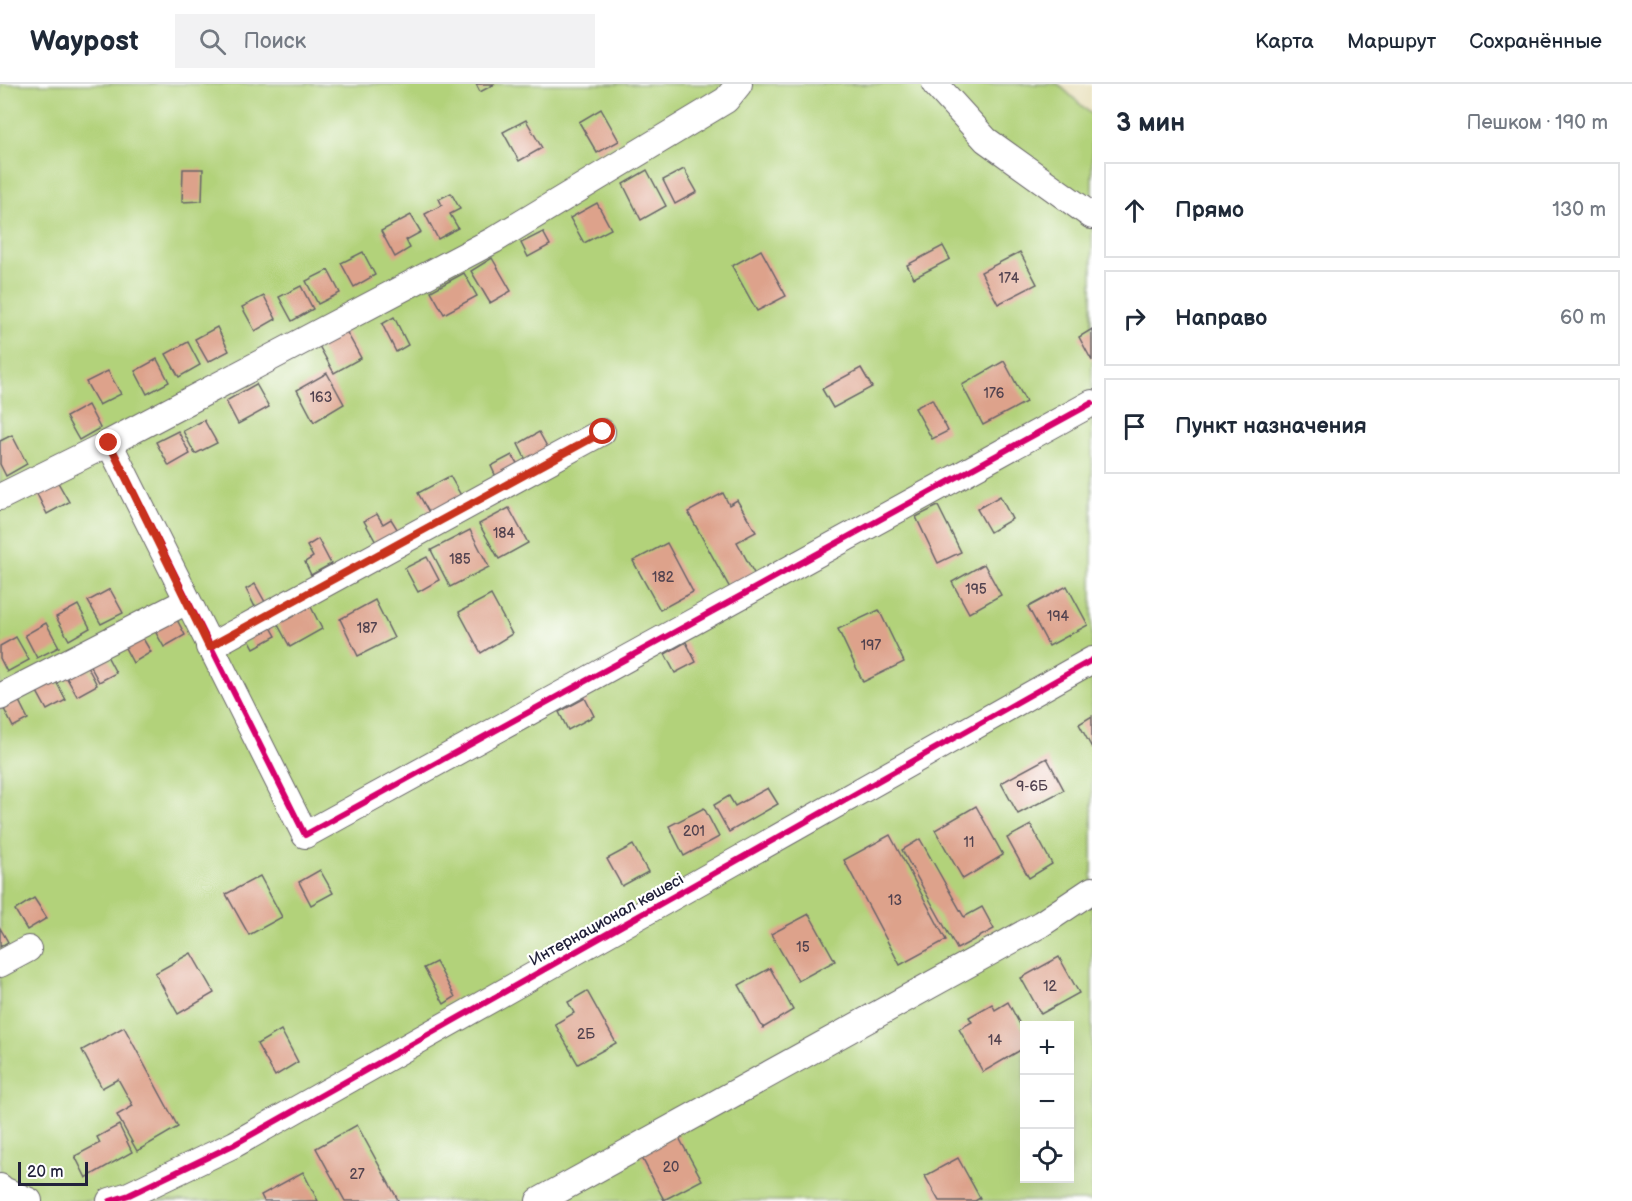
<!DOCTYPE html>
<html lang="ru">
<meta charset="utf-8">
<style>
:root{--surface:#fff;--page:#f2f2f3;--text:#1f2937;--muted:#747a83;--line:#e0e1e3}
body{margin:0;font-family:"Balsamiq Sans",sans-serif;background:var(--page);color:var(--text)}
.controls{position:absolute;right:18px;bottom:18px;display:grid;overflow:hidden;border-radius:0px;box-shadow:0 6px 24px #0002}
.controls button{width:54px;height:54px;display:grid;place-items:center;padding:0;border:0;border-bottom:2px solid var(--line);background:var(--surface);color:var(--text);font:30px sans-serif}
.scale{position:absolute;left:18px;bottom:15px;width:70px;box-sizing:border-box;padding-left:6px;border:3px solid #22223b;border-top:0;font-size:16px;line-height:21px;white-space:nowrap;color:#22223b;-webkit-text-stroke:4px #fff;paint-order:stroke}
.stop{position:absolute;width:18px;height:18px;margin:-14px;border:4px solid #c8321e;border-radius:50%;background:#fff}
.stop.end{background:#c8321e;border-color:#fff;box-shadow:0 2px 6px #0008}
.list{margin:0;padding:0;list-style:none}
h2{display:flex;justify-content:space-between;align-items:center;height:78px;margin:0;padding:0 24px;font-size:26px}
h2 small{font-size:20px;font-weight:400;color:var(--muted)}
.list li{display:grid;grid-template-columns:39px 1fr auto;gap:18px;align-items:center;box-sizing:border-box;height:96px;margin:0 12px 12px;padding:0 12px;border:2px solid var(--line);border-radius:0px}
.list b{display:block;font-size:22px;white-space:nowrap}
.list em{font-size:20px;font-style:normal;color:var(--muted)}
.icon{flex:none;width:33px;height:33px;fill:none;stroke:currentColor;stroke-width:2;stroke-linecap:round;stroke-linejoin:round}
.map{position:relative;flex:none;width:1092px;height:1117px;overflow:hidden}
header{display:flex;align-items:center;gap:36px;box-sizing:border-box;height:84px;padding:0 30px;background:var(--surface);border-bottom:2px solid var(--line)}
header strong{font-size:28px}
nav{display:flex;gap:33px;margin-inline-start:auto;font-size:21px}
.search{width:420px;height:54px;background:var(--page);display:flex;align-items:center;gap:15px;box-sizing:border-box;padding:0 21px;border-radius:0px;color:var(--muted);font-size:22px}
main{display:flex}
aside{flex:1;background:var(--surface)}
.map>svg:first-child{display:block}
</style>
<header>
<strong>Waypost</strong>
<div class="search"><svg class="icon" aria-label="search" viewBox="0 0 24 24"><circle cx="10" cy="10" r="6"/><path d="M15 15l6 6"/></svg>Поиск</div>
<nav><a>Карта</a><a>Маршрут</a><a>Сохранённые</a></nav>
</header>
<main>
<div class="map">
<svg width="1092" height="1117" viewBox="0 0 1092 1117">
<rect width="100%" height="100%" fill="#fff"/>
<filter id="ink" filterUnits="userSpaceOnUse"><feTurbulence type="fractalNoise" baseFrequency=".0167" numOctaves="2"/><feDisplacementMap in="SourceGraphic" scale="12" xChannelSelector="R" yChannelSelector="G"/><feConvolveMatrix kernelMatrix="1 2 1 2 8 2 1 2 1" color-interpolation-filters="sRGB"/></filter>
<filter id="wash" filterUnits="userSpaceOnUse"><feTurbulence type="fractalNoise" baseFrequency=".008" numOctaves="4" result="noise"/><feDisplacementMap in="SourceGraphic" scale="24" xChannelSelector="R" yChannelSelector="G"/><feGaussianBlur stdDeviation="1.35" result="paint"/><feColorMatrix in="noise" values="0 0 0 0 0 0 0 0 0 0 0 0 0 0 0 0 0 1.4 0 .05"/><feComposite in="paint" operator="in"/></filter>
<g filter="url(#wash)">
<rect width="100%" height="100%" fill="#e8e0bc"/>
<!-- green -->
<path fill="#b2d27a" stroke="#6a7a5a" stroke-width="1.5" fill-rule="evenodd" d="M0,0H1058L1092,31V1117H0ZM1024,942H1070V1094H1024Z"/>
<g id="blocks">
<!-- building -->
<g fill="#dda28b">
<polygon points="476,0 495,0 480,8"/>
<polygon points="601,25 619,57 597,69 579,38"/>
<polygon points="526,36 542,64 519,77 503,48"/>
<polygon points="183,85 203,85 202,117 182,118"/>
<polygon points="684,85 697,108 675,120 663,96"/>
<polygon points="647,86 666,122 641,136 623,100"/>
<polygon points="451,109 460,125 450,130 458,144 438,155 425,130 442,121 439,115"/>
<polygon points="597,119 611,145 584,159 570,134"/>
<polygon points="411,131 421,148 406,156 410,164 395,173 381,147"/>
<polygon points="543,148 550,161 528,173 521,159"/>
<polygon points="943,162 950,175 914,194 907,181"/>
<polygon points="761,166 786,212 757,227 732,182"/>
<polygon points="363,168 375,191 354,203 341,179"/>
<polygon points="1020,168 1037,200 998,220 981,188"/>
<polygon points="492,174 511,207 490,219 471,187"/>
<polygon points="328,186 340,209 318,220 306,197"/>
<polygon points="464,189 477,212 444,230 431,207"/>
<polygon points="301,202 313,225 292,237 279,213"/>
<polygon points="264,212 276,235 255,247 242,223"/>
<polygon points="394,233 408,261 396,268 382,240"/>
<polygon points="217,243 229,267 208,278 195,255"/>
<polygon points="345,245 361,274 334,289 318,260"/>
<polygon points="1092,245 1092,277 1079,253"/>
<polygon points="188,258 200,281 179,293 166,270"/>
<polygon points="157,275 169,298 147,310 135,287"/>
<polygon points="1004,277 1026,318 983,341 962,301"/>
<polygon points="861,284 872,303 833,324 822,305"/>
<polygon points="108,287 121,310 99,321 86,298"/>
<polygon points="327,289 344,320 314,338 297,306"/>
<polygon points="256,300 269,323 238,340 226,317"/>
<polygon points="932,315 948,347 932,355 915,324"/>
<polygon points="88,321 100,344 79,356 66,333"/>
<polygon points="204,336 217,359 195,370 183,347"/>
<polygon points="178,347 190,370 169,382 156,358"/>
<polygon points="539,348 550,368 528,380 518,360"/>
<polygon points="12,351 27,380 6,392 0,380 0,357"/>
<polygon points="512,371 520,384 498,397 491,382"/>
<polygon points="450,392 463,415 431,432 418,409"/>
<polygon points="56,395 69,418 47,430 35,406"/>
<polygon points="723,409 729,421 737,416 756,448 737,458 756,493 731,506 688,428"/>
<polygon points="1000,412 1012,435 990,448 977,425"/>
<polygon points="938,422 961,468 938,479 916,433"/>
<polygon points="509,424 528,459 499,475 479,440"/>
<polygon points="377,430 383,440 391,435 399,448 377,460 364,437"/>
<polygon points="470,446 489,483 450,503 431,466"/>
<polygon points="318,455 331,480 311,491 305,478 313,473 307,462"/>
<polygon points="667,459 693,508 660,526 633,477"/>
<polygon points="427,473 439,496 418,508 405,484"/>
<polygon points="984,480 1001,511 969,529 952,498"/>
<polygon points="255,500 265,518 255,523 246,505"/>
<polygon points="1067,502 1088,541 1049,562 1028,523"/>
<polygon points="110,505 123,529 101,540 88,517"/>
<polygon points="491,511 512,550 481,569 459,528"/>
<polygon points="375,516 394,554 358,572 340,535"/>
<polygon points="78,521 90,544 69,556 56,533"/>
<polygon points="310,521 322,545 290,563 277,539"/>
<polygon points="879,526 904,578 863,598 838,545"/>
<polygon points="173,528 185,551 164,563 151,540"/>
<polygon points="268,538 276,552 254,564 246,549"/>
<polygon points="46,539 59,563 37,574 25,551"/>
<polygon points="139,548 151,568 133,579 122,558"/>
<polygon points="16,553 29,576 7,588 0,574 0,562"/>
<polygon points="686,558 696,578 675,589 665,570"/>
<polygon points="105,568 116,589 99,598 88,578"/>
<polygon points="85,578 97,601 77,612 64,589"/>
<polygon points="54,594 66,616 47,626 35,604"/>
<polygon points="585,614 594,632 568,646 559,628"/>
<polygon points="18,615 28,635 13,643 3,623"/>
<polygon points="1092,632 1092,664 1079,640"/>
<polygon points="1047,674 1064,706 1018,730 1001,699"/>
<polygon points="768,704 778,720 729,748 714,721 729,712 735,722"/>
<polygon points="976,722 1003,771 963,795 935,746"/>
<polygon points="704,724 719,753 684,772 669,742"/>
<polygon points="1031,741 1052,780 1029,794 1007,754"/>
<polygon points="890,751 946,856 900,881 844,776"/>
<polygon points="920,755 964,833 982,823 994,845 957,865 902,766"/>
<polygon points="633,761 648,788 622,802 607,775"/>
<polygon points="320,786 333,809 311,821 299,798"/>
<polygon points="260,792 282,833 249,851 226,810"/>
<polygon points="34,814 47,834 27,846 15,826"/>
<polygon points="809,830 835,877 798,897 771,850"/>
<polygon points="0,844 8,858 0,863"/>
<polygon points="191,869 214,909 178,930 155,889"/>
<polygon points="1059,873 1079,909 1041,930 1021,894"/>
<polygon points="436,878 455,913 444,920 424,884"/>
<polygon points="770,884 793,926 763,944 739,901"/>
<polygon points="587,907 616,959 578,980 555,940 574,929 568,918"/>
<polygon points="1008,918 1024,948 1024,964 983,988 959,945 972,938 969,933 992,920 995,926"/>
<polygon points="124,943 178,1043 137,1067 117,1031 133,1022 118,995 102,1004 82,966"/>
<polygon points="281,946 298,978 275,992 257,960"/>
<polygon points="119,1041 132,1068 86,1094 75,1072 100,1059 97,1053"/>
<polygon points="357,1041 398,1116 396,1117 345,1117 316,1064"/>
<polygon points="677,1050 702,1096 664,1116 640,1070"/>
<polygon points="958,1074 980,1114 975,1117 939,1117 925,1092"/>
<polygon points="303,1088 318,1117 264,1117 261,1111"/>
</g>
</g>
</g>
<g filter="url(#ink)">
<use href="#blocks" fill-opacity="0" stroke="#676468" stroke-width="1.5"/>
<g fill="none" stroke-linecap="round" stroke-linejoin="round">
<defs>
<g id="minor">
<polyline points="935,0 986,56 1092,132"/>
<polyline points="109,359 305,751 1092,319"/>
<polyline points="0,413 109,359 494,156 726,16 739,0"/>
<polyline points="209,563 602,348"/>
<polyline points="0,613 187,517"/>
<polyline points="0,880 28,865"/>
<polyline points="0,1103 3,1106 29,1117"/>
<polyline points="110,1117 129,1111 235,1060 1092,576"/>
<polyline points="539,1117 1041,840 1092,806"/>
</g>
</defs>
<!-- minor casing -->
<use href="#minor" stroke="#676468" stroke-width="28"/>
<!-- minor -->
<use href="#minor" stroke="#fff" stroke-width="26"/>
<defs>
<g id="cycleway">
<polyline points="109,359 305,751 1092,319"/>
<polyline points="110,1117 129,1111 235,1060 1092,576"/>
</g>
</defs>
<!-- cycleway casing -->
<use href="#cycleway" stroke="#fff" stroke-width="10"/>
<!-- cycleway -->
<use href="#cycleway" stroke="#d6006c" stroke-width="6"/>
</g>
</g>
<g fill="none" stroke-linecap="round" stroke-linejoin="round" filter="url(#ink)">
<!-- route -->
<polyline stroke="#c8321e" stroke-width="8" points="109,359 209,563 603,348"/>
</g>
<g text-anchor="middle" stroke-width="4.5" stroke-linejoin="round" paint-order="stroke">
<!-- number labels -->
<g font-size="14" fill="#51424f">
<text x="1009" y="199">174</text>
<text x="994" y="314">176</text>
<text x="321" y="318">163</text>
<text x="504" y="454">184</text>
<text x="460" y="480">185</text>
<text x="663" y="498">182</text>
<text x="976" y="510">195</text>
<text x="1058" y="537">194</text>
<text x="367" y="549">187</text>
<text x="871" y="566">197</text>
<text x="1032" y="707">9-6Б</text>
<text x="694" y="752">201</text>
<text x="969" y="763">11</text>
<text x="895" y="821">13</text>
<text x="803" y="868">15</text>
<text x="1050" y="907">12</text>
<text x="586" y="955">2Б</text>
<text x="995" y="961">14</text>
<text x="671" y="1088">20</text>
<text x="357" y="1095">27</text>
</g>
<!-- street labels -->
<g font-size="16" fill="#22223b" stroke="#fff">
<text transform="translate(606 835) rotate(-29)" y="6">Интернационал көшесі</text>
</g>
</g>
</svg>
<div class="controls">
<button>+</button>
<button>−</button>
<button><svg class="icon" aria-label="locate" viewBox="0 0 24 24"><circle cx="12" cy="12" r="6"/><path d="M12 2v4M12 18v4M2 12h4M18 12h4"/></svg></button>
</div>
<div class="scale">20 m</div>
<div class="stop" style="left:603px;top:348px"></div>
<div class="stop end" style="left:109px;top:359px"></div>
</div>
<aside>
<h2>3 мин<small>Пешком · 190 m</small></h2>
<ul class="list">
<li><svg class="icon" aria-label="ahead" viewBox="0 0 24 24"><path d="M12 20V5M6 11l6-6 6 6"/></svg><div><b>Прямо</b></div><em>130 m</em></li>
<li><svg class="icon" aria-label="right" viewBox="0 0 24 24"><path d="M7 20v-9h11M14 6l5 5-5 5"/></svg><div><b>Направо</b></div><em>60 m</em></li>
<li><svg class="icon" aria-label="arrive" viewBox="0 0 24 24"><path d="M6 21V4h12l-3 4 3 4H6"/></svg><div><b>Пункт назначения</b></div></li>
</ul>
</aside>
</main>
